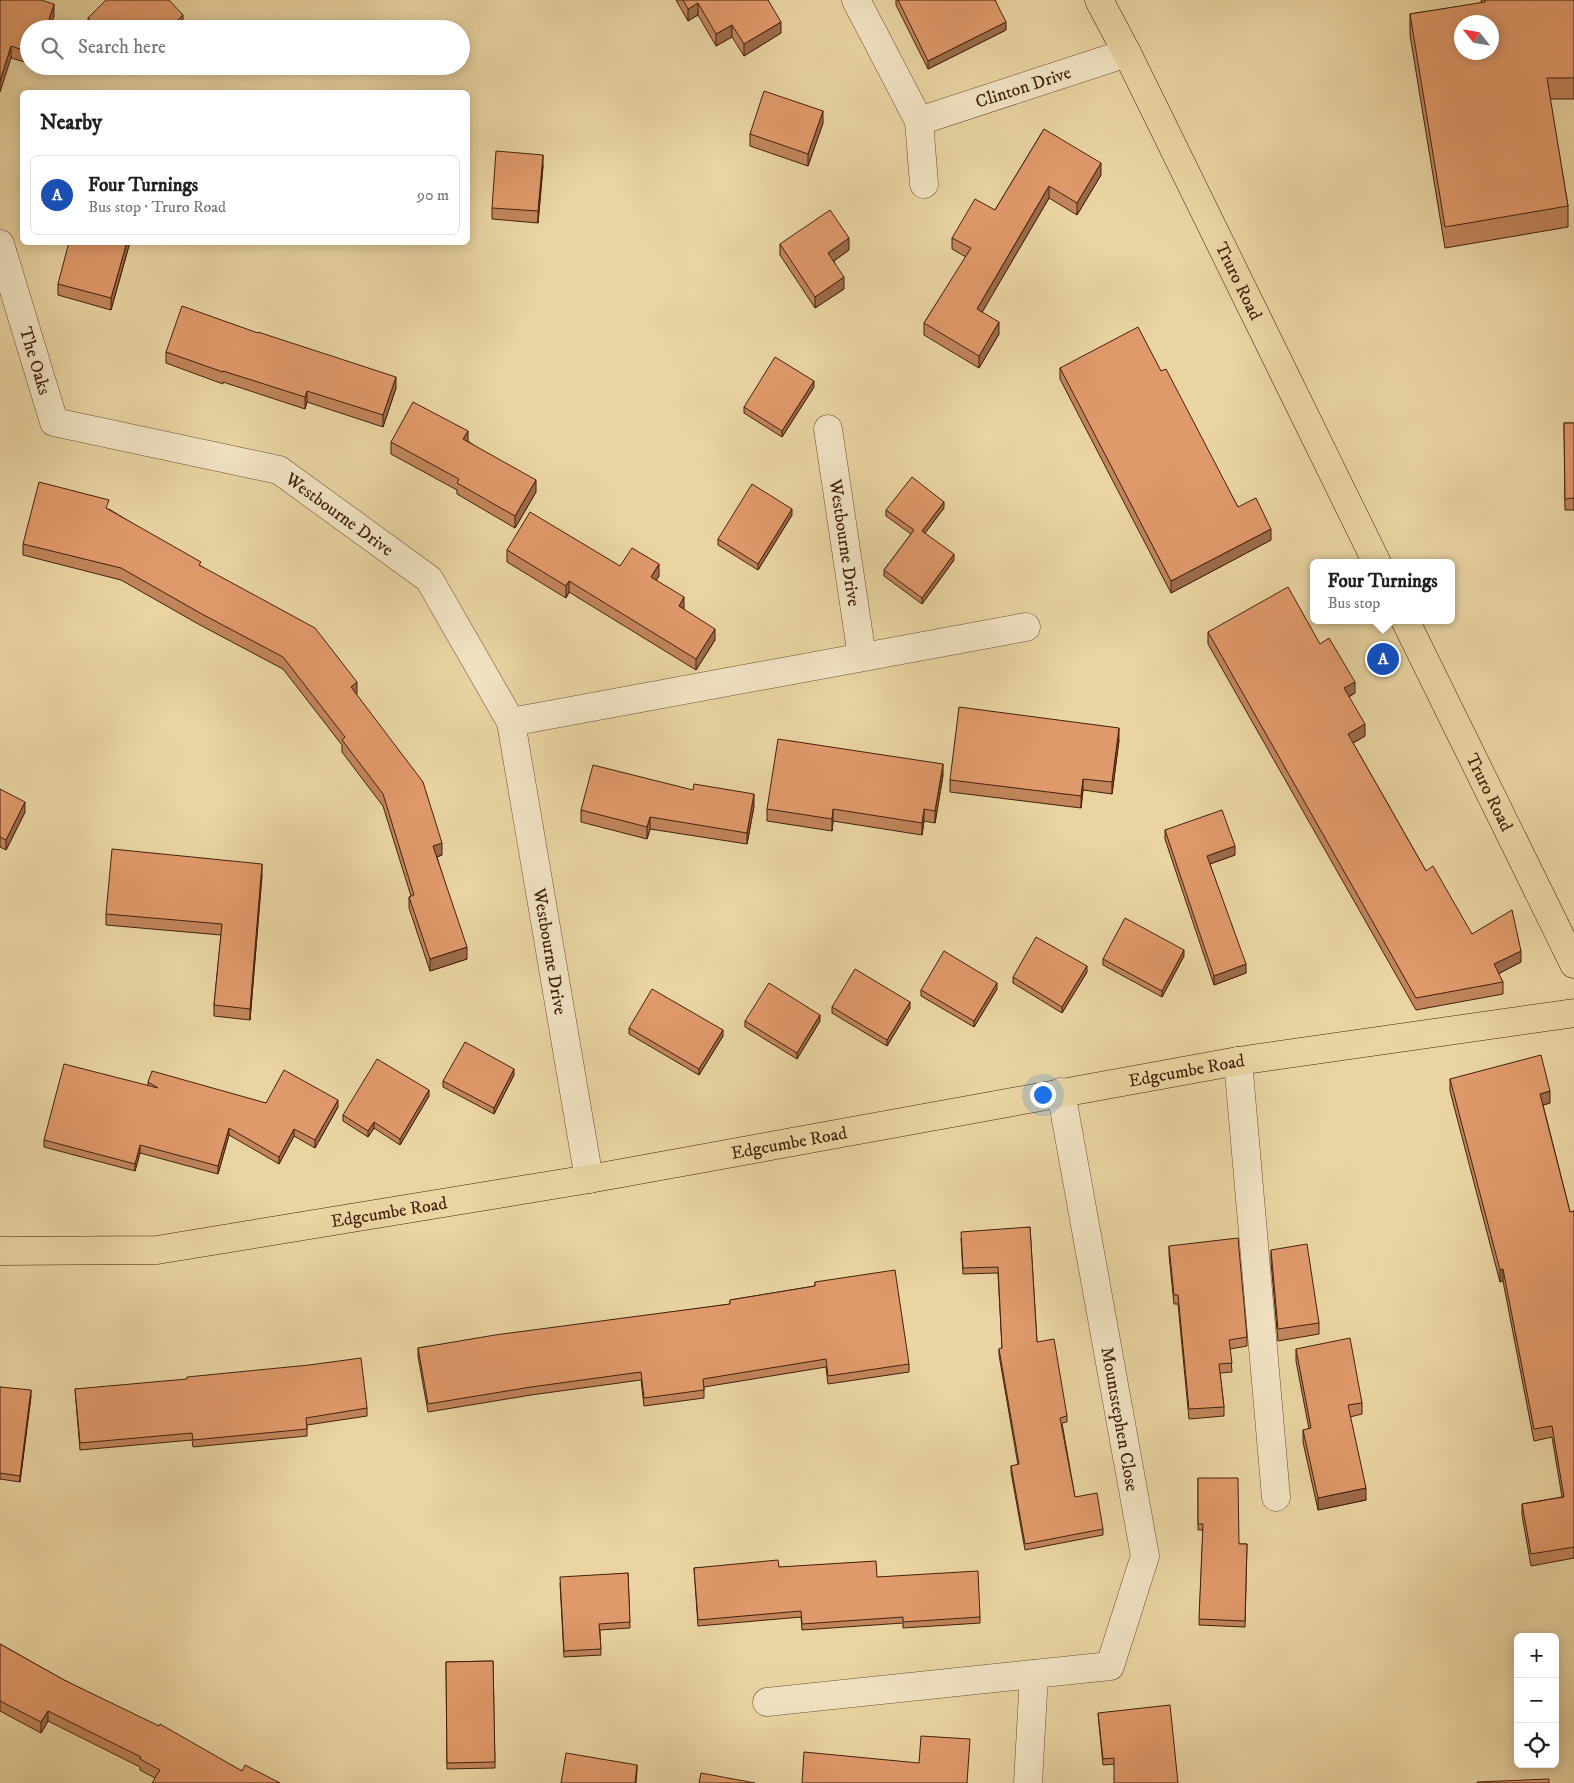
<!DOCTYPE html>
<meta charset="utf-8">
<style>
:root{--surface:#fff;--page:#f2f2f2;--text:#202124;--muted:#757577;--line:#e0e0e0;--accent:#8f2418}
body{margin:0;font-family:"IM FELL DW Pica",serif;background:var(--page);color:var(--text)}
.controls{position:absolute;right:15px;bottom:15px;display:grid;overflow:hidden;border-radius:8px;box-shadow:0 2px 12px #0003}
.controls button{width:45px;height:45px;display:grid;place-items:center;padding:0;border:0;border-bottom:1px solid var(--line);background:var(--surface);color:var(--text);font:25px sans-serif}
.compass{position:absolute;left:1454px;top:15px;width:45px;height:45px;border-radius:50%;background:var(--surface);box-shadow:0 2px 12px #0003;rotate:301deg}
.you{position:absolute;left:1042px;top:1094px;width:18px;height:18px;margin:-12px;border:4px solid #fff;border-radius:50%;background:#1a73e8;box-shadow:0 0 0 8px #1a73e833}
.badge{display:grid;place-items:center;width:32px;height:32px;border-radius:50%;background:var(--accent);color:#fff;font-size:16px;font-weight:700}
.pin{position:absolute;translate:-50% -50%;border:2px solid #fff;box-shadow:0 1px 5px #0006}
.popup{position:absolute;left:1310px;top:559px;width:145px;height:65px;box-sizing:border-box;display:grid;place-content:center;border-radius:8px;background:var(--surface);filter:drop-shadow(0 1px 4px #0005);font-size:16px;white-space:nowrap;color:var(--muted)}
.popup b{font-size:19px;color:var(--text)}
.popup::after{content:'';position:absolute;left:50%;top:100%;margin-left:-10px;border:10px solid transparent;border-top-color:var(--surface)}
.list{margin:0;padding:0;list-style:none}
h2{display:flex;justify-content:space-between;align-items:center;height:65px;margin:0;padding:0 20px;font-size:21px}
h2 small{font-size:16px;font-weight:400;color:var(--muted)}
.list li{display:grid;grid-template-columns:32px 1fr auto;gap:15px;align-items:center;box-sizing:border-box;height:80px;margin:0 10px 10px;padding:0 10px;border:1px solid var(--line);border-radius:8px}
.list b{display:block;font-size:19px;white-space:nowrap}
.list p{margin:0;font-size:16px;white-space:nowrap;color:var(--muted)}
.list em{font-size:16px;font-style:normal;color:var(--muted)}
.icon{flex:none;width:28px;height:28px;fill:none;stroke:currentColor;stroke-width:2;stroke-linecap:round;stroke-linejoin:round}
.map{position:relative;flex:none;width:1574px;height:1783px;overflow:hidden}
.search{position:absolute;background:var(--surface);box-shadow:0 2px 12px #0003;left:20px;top:20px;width:450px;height:55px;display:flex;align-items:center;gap:12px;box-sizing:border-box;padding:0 18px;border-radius:28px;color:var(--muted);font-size:19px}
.panel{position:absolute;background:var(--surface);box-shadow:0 2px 12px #0003;left:20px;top:90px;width:450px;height:155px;border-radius:8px}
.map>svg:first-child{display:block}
</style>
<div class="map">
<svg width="1574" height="1783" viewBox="0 0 1574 1783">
<rect width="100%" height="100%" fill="#e9d4a2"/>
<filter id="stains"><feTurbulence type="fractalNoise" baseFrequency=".004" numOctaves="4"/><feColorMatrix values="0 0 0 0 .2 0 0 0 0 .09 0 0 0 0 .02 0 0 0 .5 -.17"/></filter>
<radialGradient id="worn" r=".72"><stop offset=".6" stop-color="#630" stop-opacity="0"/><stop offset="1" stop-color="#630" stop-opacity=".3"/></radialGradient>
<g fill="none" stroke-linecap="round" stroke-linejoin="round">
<defs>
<g id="minor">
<path id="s1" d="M856,0L919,121L1127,53"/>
<polyline points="919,121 924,184"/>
<path id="s2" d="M0,244L54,422L279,470L429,579L511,722L589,1179"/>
<path id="s3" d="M828,429L862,657"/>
<polyline points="511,722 1026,627"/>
<polyline points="1238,1061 1276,1497"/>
<polyline points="767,1702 1110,1666 1145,1556 1061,1092"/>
<polyline points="1028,1783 1034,1674"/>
</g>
<g id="major">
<path id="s4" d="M1099,0L1127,53L1377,563"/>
<path id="s5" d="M1405,620L1574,964"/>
<path id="s6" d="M0,1251L157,1250L589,1179L1238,1061L1574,1013"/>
</g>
</defs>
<!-- minor casing -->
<use href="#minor" stroke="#6c4e32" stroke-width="29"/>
<!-- major casing -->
<use href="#major" stroke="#42210d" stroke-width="29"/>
<!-- minor -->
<use href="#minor" stroke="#f1e3c3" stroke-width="28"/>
<!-- major -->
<use href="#major" stroke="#e9d4a2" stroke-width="28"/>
</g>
<!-- wall -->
<g fill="#c1845b" stroke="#42210d">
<polygon points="0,0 54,16 29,29 29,63 11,58"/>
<polygon points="676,0 768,0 781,33 744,56 732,37 716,46 698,15 688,21"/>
<polygon points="896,0 995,0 1006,30 928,69 896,5"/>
<polygon points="1481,0 1574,0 1574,99 1550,99 1568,206 1568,227 1445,248 1410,35 1410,14 1482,3"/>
<polygon points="88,18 183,27 181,29 88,29"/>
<polygon points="123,66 142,66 132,75"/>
<polygon points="823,123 808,166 750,146 750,134"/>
<polygon points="1044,129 1101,175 1077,215 1049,198 982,312 999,334 979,368 924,335 924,323 966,257 952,249 952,238 995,210"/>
<polygon points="543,166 538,223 492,219 492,208"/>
<polygon points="130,242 111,310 58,295 58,284"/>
<polygon points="780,244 849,250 834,261 844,289 815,308 780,255"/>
<polygon points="166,352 396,388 383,427 307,402 305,409 223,382 223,384 166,363"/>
<polygon points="1060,368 1161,371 1238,507 1271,540 1171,593 1060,379"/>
<polygon points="814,387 782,437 744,413 744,407"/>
<polygon points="1564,423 1574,423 1574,510 1565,510"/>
<polygon points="468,441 536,492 515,528 457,494 457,490 391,454 391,442"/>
<polygon points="944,508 925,533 954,560 922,604 884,576 884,570 911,534 886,516 886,510"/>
<polygon points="109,509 201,566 357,694 356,694 442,855 437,857 467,959 430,971 409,908 409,897 411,896 383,806 342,752 342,745 283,669 200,625 121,580 23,555 23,544"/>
<polygon points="792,515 758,570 718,545 718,539"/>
<polygon points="507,550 620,566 659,576 656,580 684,609 715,640 696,670 569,592 566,598 507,562"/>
<polygon points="1208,632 1320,644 1355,693 1349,697 1365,736 1353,743 1426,871 1472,934 1521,962 1498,974 1503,982 1503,994 1416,1010 1208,644"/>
<polygon points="1119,740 1112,794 1083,790 1081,808 950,792 950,780"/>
<polygon points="943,775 935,823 924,821 922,835 833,821 832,831 767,821 767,809"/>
<polygon points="0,789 25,812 6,850 0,847"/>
<polygon points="754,806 747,844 650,829 647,839 581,822 581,810"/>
<polygon points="1165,830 1235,855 1210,864 1246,973 1214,985 1165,839"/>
<polygon points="262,875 250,1020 214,1016 214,1005 221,935 106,925 106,914"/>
<polygon points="1184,956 1162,997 1103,965 1103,959"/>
<polygon points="1087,972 1062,1013 1013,983 1013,977"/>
<polygon points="997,989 974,1027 921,996 921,990"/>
<polygon points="832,1007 910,1008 887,1046 832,1013"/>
<polygon points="745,1021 820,1021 797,1059 745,1027"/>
<polygon points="629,1028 723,1036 699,1075 629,1034"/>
<polygon points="514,1075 494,1114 443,1087 443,1081"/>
<polygon points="1450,1079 1550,1103 1543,1105 1570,1212 1574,1211 1574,1558 1531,1566 1522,1515 1522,1504 1562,1497 1552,1437 1534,1441 1503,1281 1500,1282 1450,1091"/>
<polygon points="148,1082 266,1103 338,1107 315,1148 294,1136 279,1164 229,1135 218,1174 140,1153 135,1171 44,1147 44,1140 148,1085"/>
<polygon points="429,1096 400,1145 374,1128 368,1137 343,1121 343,1115"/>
<polygon points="1030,1227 1037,1342 1067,1416 1067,1422 1062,1423 1075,1497 1103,1529 1103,1535 1025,1550 1011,1472 1011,1466 1018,1465 999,1355 999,1349 1002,1348 998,1273 963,1274 961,1238"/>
<polygon points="1169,1246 1247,1337 1247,1346 1230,1349 1232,1372 1220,1373 1224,1407 1224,1416 1189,1419 1178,1304 1174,1304 1169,1255"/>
<polygon points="1271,1250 1319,1323 1319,1334 1278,1341 1271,1262"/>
<polygon points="815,1282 909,1364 909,1372 828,1384 826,1367 704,1387 704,1398 644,1406 641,1380 531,1395 428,1412 418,1356 418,1348 730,1304 730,1300 815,1286"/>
<polygon points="1296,1349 1362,1403 1362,1414 1350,1417 1366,1500 1318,1510 1303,1442 1303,1430 1309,1429 1296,1361"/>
<polygon points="0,1387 31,1396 20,1482 0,1479"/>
<polygon points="75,1389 367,1408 367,1416 307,1425 307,1436 193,1447 192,1440 80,1450"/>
<polygon points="1198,1478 1239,1544 1247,1544 1245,1627 1199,1625 1203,1530 1198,1530"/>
<polygon points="779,1567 877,1577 980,1617 980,1623 903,1628 903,1623 802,1630 801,1617 698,1626 694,1568"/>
<polygon points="628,1573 630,1628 600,1630 601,1655 564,1657 560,1583"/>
<polygon points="0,1644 64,1680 242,1771 280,1783 155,1778 140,1770 140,1767 48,1721 41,1733 0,1711"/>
<polygon points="493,1661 495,1768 447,1769 446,1662"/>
<polygon points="1098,1713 1178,1783 1114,1764 1103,1765"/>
</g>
<!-- shaded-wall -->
<g fill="#9d6b4a" stroke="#42210d">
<polygon points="698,3 698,15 688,21 688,9"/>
<polygon points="54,4 54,16 50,29 46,29"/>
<polygon points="183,15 183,27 181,29 169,29"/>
<polygon points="781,22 781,33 744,56 744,44"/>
<polygon points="1006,22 1006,30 928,69 928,61"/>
<polygon points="732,25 732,37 716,46 716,34"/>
<polygon points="11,46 11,58 0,92 0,81"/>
<polygon points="132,66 142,66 132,75"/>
<polygon points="823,111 823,123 808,166 808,154"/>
<polygon points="543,155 543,166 538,223 538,211"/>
<polygon points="1101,163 1101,175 1077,215 1077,203"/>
<polygon points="1049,186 1049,198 977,321 977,309"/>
<polygon points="849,238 849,250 828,265 828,253"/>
<polygon points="127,242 130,242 111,310 111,298"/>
<polygon points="844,277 844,289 815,308 815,297"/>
<polygon points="999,322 999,334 979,368 979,356"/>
<polygon points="396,377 396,388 383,427 383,415"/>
<polygon points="814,381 814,387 782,437 782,431"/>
<polygon points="307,391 307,402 305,409 305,397"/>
<polygon points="468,431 468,443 463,439"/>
<polygon points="536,480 536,492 515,528 515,516"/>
<polygon points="944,502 944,508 922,537 922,531"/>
<polygon points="792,509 792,515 758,570 758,564"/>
<polygon points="1271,529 1271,540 1171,593 1171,581"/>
<polygon points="954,554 954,560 922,604 922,598"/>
<polygon points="659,564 659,576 651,589 651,577"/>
<polygon points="569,581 569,592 566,598 566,586"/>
<polygon points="684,597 684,609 679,606"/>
<polygon points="715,629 715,640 696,670 696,659"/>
<polygon points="357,682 357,694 351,698 351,687"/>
<polygon points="1355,682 1355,693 1344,699 1344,688"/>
<polygon points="1365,724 1365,736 1348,746 1348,734"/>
<polygon points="1119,728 1119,740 1112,794 1112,782"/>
<polygon points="943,764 943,775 935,823 935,811"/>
<polygon points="1083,779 1083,790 1081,808 1081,796"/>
<polygon points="754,794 754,806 747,844 747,833"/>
<polygon points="25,802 25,812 6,850 6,840"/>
<polygon points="833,809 833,821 832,831 832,819"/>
<polygon points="924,809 924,821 922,835 922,823"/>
<polygon points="650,817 650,829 647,839 647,827"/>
<polygon points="442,843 442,855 433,858 433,846"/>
<polygon points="1235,846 1235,855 1207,865 1207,856"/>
<polygon points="262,864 262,875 250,1020 250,1009"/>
<polygon points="467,947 467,959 430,971 430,959"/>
<polygon points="1184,950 1184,956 1162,997 1162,991"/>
<polygon points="1521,951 1521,962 1494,976 1494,964"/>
<polygon points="1246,964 1246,973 1214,985 1214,976"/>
<polygon points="1087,966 1087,972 1062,1013 1062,1007"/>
<polygon points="997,983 997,989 974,1027 974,1021"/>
<polygon points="910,1002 910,1008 887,1046 887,1040"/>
<polygon points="820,1015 820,1021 797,1059 797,1053"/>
<polygon points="723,1030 723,1036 699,1075 699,1069"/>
<polygon points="514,1069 514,1075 494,1114 494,1108"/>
<polygon points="429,1090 429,1096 400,1145 400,1139"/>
<polygon points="1550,1091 1550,1103 1540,1106 1540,1094"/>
<polygon points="338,1100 338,1107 315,1148 315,1140"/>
<polygon points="374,1122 374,1128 368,1137 368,1131"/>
<polygon points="229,1128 229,1135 218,1174 218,1166"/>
<polygon points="294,1129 294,1136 279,1164 279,1157"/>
<polygon points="140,1145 140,1153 135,1171 135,1164"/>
<polygon points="1503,1269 1503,1281 1500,1282 1500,1270"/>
<polygon points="31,1390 31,1396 20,1482 20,1476"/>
<polygon points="1366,1488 1366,1500 1318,1510 1318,1498"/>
<polygon points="48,1711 48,1721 41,1733 41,1722"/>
<polygon points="637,1765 637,1771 636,1783 635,1783"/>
</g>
<!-- building -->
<g fill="#e0996a" stroke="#42210d" fill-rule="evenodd">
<polygon points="0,0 41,0 54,4 46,29 29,29 29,52 11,46 0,81"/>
<polygon points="106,0 169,0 183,15 169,29 99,29 88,18"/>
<polygon points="683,0 768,0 781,22 744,44 732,25 716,34 698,3 688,9"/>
<polygon points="898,0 995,0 1006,22 928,61"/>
<path d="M1485,0H1574V78H1547L1568,206L1445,227L1410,14L1485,2ZM1462,22H1492V52H1462Z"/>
<polygon points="764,91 823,111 808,154 750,134"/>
<polygon points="1044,129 1101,163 1077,203 1049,186 977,309 999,322 979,356 924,323 971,248 952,238 975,199 995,210"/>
<polygon points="496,151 543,155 538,211 492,208"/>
<polygon points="830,210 849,238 828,253 844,277 815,297 780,244"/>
<polygon points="69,242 127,242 111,298 58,284"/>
<polygon points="182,306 258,333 258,332 396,377 383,415 307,391 305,397 223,371 223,372 166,352"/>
<polygon points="1138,327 1161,371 1166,369 1238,507 1256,498 1271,529 1171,581 1060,368"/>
<polygon points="775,357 814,381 782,431 744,407"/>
<polygon points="413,402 468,431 463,439 536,480 515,516 457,483 459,479 391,442"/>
<polygon points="1564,423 1574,423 1574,498 1565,499"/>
<polygon points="912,477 944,502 922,531 954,554 922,598 884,570 914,530 886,510"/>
<polygon points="39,482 109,500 106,508 201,562 199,565 315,628 357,682 351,687 423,782 442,843 433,846 467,947 430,959 409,897 414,895 383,794 342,740 345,737 283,657 200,613 121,568 23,544"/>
<polygon points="752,484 792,509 758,564 718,539"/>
<polygon points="530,512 620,566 632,548 659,564 651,577 684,597 679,606 715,629 696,659 569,581 566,586 507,550"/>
<polygon points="1288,587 1320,644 1329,638 1355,682 1344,688 1365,724 1348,734 1426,871 1433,866 1472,934 1512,910 1521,951 1494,964 1503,982 1416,998 1208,632"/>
<polygon points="959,707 1119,728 1112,782 1083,779 1081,796 950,780"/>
<polygon points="778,739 943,764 935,811 924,809 922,823 833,809 832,819 767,809"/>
<polygon points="593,765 693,790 694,784 754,794 747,833 650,817 647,827 581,810"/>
<polygon points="0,789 25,802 6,840 0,837"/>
<polygon points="1222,810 1235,846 1207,856 1246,964 1214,976 1165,830"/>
<polygon points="112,849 262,864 250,1009 214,1005 222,924 106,914"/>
<polygon points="1125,918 1184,950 1162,991 1103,959"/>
<polygon points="1036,937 1087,966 1062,1007 1013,977"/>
<polygon points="944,951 997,983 974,1021 921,990"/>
<polygon points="855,969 910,1002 887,1040 832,1007"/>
<polygon points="769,983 820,1015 797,1053 745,1021"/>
<polygon points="652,989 723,1030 699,1069 629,1028"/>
<polygon points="465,1042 514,1069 494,1108 443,1081"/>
<polygon points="1541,1055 1550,1091 1540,1094 1570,1212 1574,1211 1574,1547 1531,1554 1522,1504 1564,1497 1552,1426 1534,1429 1503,1269 1500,1270 1450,1079"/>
<polygon points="377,1059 429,1090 400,1139 374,1122 368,1131 343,1115"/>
<polygon points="64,1064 158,1088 148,1082 152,1071 266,1103 284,1070 338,1100 315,1140 294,1129 279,1157 229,1128 218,1166 140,1145 135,1164 44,1140"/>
<polygon points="1030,1227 1037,1342 1054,1339 1067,1416 1060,1418 1075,1497 1097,1493 1103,1529 1025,1544 1011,1466 1019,1464 999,1349 1002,1348 998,1267 963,1268 961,1232"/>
<polygon points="1238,1238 1247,1337 1229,1340 1232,1363 1219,1364 1224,1407 1189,1409 1178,1295 1174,1295 1169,1246"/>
<polygon points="1307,1244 1319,1323 1278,1329 1271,1250"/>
<polygon points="895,1270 909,1364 828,1376 826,1359 703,1379 704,1390 644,1398 641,1372 531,1387 428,1404 418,1348 495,1335 730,1304 730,1300 815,1286 815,1282"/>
<polygon points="1350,1338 1362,1403 1348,1405 1366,1488 1318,1498 1303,1430 1311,1428 1296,1349"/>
<polygon points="361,1358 367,1408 306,1418 307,1429 193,1440 192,1433 80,1443 75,1389 187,1379 187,1377 309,1365"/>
<polygon points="0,1387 31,1390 20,1476 0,1473"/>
<polygon points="1198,1478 1238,1478 1239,1544 1247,1544 1245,1621 1199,1619 1203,1524 1198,1524"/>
<polygon points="778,1560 779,1567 876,1561 877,1577 978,1571 980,1617 903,1622 903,1617 802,1624 801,1611 698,1620 694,1568"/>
<polygon points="628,1573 630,1622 599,1624 601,1649 564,1651 560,1577"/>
<polygon points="0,1644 64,1680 159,1726 160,1724 242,1771 245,1765 280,1783 152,1783 160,1770 140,1759 141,1757 48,1711 41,1722 0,1701"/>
<polygon points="493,1661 495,1762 447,1763 446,1662"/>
<polygon points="1170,1705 1178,1783 1114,1783 1114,1758 1103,1759 1098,1713"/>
<polygon points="921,1736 970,1739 967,1783 802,1783 804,1752 919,1763"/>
<polygon points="566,1753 637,1765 635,1783 561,1783"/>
<polygon points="701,1773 755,1783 699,1783"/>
<polygon points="1549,1779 1549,1783 1477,1783 1477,1782"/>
</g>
<g text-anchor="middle" stroke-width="4" stroke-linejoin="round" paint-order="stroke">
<!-- street labels -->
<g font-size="18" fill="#42210d" stroke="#f1e3c3">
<text dy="6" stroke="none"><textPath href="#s1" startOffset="246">Clinton Drive</textPath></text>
<text dy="6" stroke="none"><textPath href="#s4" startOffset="314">Truro Road</textPath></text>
<text dy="6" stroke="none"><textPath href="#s2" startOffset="122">The Oaks</textPath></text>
<text dy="6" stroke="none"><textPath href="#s2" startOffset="491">Westbourne Drive</textPath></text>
<text dy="6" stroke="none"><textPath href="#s3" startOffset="115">Westbourne Drive</textPath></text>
<text dy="6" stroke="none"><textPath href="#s5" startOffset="192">Truro Road</textPath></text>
<text dy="6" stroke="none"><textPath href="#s2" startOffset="999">Westbourne Drive</textPath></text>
<text dy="6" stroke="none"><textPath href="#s6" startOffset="1202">Edgcumbe Road</textPath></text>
<text dy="6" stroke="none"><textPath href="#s6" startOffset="798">Edgcumbe Road</textPath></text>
<text dy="6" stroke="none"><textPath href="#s6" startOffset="392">Edgcumbe Road</textPath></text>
<text transform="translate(1120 1419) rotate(80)" y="6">Mountstephen Close</text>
</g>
</g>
<rect width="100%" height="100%" filter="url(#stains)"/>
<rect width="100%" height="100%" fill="url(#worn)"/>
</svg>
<div class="controls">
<button>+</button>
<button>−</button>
<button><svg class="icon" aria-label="locate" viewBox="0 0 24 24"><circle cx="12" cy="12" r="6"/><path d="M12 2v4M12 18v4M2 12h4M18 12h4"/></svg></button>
</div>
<svg class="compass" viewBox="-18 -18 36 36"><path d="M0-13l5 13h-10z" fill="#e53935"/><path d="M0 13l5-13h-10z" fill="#757577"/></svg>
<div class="you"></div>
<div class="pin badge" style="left:1383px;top:659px;background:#1a4fb4">A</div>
<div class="popup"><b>Four Turnings</b>Bus stop</div>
<div class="search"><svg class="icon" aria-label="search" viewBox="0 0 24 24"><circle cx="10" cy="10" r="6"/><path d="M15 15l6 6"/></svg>Search here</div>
<section class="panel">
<h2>Nearby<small></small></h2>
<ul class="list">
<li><span class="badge" style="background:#1a4fb4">A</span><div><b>Four Turnings</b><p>Bus stop · Truro Road</p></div><em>90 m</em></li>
</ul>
</section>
</div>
